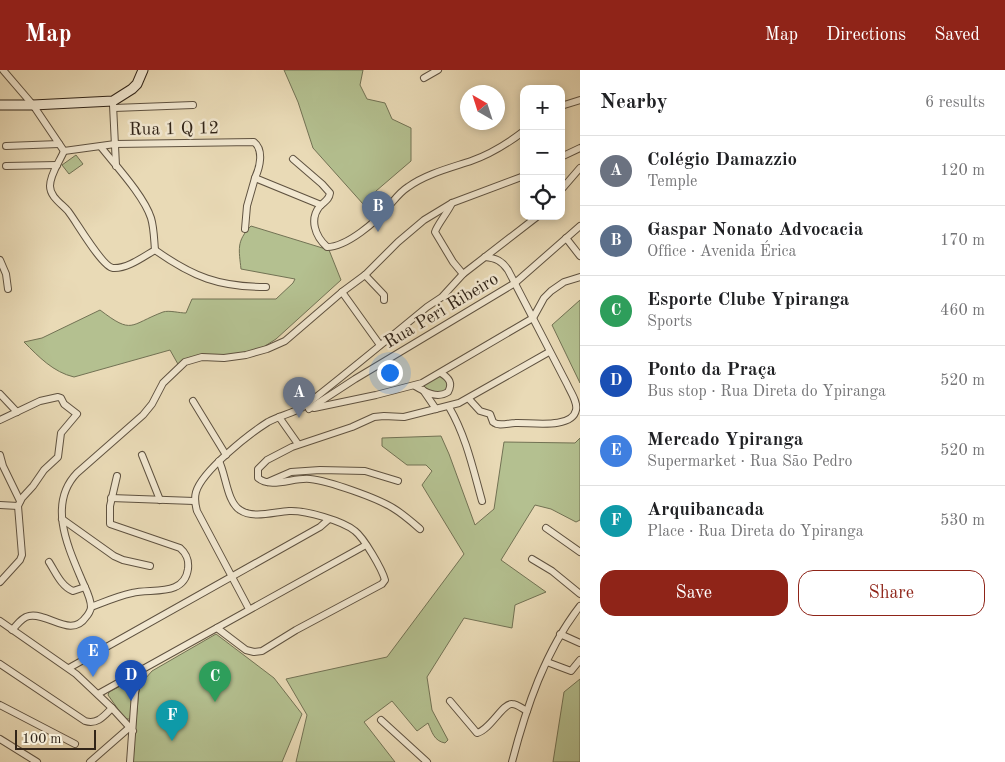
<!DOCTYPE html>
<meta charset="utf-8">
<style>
:root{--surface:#fff;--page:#f6f6f6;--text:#202124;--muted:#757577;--line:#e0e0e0;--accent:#8f2418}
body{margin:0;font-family:"Old Standard TT",serif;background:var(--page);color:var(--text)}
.controls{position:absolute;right:15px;top:15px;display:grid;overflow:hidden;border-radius:10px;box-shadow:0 2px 8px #0003}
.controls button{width:45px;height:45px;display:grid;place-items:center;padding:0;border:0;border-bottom:1px solid var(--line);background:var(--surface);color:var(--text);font:25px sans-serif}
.compass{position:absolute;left:460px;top:15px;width:45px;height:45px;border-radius:50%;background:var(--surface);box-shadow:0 2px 8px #0003;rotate:321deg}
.scale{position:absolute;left:15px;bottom:12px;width:81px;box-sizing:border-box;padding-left:5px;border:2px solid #312418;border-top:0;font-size:14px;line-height:18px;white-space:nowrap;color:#312418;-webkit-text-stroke:4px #f1e7d0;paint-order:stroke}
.you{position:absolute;left:389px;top:302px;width:18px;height:18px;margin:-12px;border:4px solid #fff;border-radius:50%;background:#1a73e8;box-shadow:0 0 0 8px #1a73e833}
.badge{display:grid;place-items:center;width:32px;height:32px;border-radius:50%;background:var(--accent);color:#fff;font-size:16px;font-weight:700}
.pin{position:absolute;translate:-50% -41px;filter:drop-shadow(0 1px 2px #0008)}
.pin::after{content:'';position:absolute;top:26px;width:18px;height:15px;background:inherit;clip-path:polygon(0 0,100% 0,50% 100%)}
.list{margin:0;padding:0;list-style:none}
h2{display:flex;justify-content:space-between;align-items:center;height:65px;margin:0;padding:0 20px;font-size:21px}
h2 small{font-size:16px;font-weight:400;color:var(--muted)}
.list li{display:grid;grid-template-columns:32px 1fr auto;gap:15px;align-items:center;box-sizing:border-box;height:70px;padding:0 20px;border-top:1px solid var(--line)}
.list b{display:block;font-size:19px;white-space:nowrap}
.list p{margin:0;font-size:16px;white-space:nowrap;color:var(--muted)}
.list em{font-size:16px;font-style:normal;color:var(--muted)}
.actions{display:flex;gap:10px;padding:15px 20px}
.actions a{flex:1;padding:11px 0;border:1px solid var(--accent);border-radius:15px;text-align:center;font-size:18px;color:var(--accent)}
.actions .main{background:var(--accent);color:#fff}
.icon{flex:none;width:28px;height:28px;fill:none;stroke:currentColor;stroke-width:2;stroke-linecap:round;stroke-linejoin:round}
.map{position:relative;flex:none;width:580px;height:692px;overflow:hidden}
header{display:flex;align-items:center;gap:30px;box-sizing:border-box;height:70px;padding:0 25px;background:var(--accent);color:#fff}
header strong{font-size:24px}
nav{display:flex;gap:28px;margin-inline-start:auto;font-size:18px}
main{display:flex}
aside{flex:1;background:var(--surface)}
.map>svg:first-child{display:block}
</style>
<header>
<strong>Map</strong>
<nav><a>Map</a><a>Directions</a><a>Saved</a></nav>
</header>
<main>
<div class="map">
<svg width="580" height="692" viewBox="0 0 580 692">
<rect width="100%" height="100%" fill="#e9dab6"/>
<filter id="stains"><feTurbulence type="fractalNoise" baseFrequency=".004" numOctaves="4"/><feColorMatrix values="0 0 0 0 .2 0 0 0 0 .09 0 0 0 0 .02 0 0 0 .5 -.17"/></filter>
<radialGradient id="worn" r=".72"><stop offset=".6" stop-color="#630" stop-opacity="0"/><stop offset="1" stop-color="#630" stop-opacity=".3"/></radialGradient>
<!-- green -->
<g fill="#b4c090" stroke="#727254">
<polygon points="284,0 363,0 360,15 367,29 385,33 392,49 411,58 411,91 376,121 373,131 376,136 372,144 313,78 298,32"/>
<polygon points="76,85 83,94 69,104 62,95"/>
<path d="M251,156L329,180L341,210L276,269L262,278L224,288H198L179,296L170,280L74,307C53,302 39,287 24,272L42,268L100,240C133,265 129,255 163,242C169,240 179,243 186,243L192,229H276L293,213L295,209L241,199C239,180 236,171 251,156Z"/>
<polygon points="580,230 580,313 552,255"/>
<polygon points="441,305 445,307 450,318 442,324 419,317"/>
<path d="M441,366L449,384L475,455L494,439L504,372L575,373L580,368V450L576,452L551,439L535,435L501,490L546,522L515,535L512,558L464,548L427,607L432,640L448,670L445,673C434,671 432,662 428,653L417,661L392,631L364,652L395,692H296L307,645L286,609L387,587L464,484L422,415L432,401L426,395H407L382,376V368Z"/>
<polygon points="216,564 274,608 302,644 282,692 132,692 139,620 145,609 152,601"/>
<polygon points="580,609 580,692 553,692 564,622"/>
<polygon points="130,611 134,613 130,649 125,649 108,625 109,622"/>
</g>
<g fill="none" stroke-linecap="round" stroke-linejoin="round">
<defs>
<g id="street">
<polyline points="3,0 33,35 64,81"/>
<polyline points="424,8 438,0"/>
<polyline points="113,35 116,96"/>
<polyline points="561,36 580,30"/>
<polyline points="114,38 193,35"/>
<polyline points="6,76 59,74"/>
<path d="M64,81C60,91 50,104 50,116C50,127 62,134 68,141C76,151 102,197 113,198C127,199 143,187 155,180C154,169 154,158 151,148C144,126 116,96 101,77"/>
<path d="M64,81L115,74L254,72C264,80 260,97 255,108L321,135"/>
<polyline points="561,87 580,78"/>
<path d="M293,89L322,114L330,123C329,130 325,131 320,136C309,149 315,166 327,177C347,177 377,151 389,136C395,129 400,122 408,117C426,104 450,98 471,91C491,84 507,74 524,61"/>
<polyline points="6,96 57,95"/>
<polyline points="561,120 580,98"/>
<path d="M452,133C448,142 437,155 435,162L453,192L463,204"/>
<polyline points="245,159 247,136 255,108"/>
<polyline points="566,168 580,186"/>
<path d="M155,180C193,207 219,217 266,217"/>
<polyline points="0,190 6,204 8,219"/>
<polyline points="365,205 384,225 384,230"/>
<polyline points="342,222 380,275"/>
<path d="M415,316C425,322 437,329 448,322C453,313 449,308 441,303"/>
<polyline points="423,320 436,339"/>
<polyline points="0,324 17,342"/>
<path d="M469,329L480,341L490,344L493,352C499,357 508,353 515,353C529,352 572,360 576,340C578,332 570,321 567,314L508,200C502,191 496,188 485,187"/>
<polyline points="193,331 226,385"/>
<path d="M449,337C466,366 473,399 482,431"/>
<polyline points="314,338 376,325 422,313 533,248 544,228 551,221 564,212 580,207"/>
<polyline points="309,339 355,309 515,213 580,156"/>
<polyline points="279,347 298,374"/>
<polyline points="0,350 40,331 58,327 61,328 64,334 77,344 61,363 58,387 44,400 33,416 22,428 18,436 22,485 20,490 0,512"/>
<polyline points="0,385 3,396 20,431"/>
<polyline points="142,385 160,430"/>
<polyline points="268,412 291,402 320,400 365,401 398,411"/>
<polyline points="111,428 194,431"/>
<polyline points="0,435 18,436"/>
<polyline points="62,449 114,486 123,490 150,496"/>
<polyline points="546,458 580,482"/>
<path d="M420,459C412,452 403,444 393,438C377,428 329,411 310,409C294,407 271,419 258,408V399L267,390L292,377L352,357L374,347L384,346L404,347L459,333L549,282"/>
<polyline points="532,489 552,501 580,524"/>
<path d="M49,492C56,503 61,516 73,521L85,517"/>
<path d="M91,537C104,532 118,526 132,523C152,518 184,527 188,499C189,490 187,484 180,478L110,454V436L117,406"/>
<path d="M249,539L197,441C195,434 194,429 196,422C202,401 249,364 268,352C281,345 295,343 306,335C347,303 387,270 427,237L442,227L463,204L538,146"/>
<polyline points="0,551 76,604 112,638 133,661"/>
<path d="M217,558L246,580L254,582L262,581L296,560L382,514L385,510C382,499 364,468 355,461C343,451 305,440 289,441C274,442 253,449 240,440C227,432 226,405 219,391"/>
<path d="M12,560C17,555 22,547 29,546C48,542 71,569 86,547C88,545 91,540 91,537C91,527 84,516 81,508C67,475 48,433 77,403L143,345L152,334L163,313L185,292L202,287L224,288L246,285L267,279L285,271L342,222L365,205L398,172L424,150L452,133L524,106"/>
<polyline points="560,564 580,573"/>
<polyline points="547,592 571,601 580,590"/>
<path d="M0,594L85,651C97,655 104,646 112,638"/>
<polyline points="69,598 320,457 328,450"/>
<polyline points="98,624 366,475"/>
<path d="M450,631L477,663C490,660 503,633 512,634C517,634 523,639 527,641"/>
<polyline points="0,635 75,674"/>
<polyline points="381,650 427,692"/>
<polyline points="0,669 37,692"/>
<polyline points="90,692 130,657"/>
<polyline points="130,692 135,623 139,602"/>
<path d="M512,692C526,638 545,581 580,536"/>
</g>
<polyline id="secondary" points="0,35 33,35 113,31 132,19 137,14 143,0"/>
</defs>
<!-- street casing -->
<use href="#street" stroke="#5f5240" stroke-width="8"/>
<!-- secondary casing -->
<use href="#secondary" stroke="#312418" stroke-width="11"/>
<!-- street -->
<use href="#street" stroke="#f1e7d0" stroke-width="6"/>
<!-- secondary -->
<use href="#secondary" stroke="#f1e7d0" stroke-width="9"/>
</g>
<g text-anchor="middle" stroke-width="5" stroke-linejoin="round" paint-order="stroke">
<!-- street labels -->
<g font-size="18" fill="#312418" stroke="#f1e7d0">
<text transform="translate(174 58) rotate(-1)" y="6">Rua 1 Q 12</text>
<text transform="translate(441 240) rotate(-31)" y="6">Rua Peri Ribeiro</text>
</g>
</g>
<rect width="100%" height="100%" filter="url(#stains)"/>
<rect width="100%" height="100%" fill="url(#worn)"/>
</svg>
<div class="controls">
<button>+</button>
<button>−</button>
<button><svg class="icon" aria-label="locate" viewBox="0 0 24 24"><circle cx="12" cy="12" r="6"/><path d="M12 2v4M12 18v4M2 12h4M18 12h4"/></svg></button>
</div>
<svg class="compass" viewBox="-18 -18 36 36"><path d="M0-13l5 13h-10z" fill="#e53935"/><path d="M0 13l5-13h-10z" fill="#757577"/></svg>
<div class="scale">100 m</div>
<div class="you"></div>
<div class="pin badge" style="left:299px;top:348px;background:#6b7280">A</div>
<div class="pin badge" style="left:378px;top:162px;background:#5c6f8a">B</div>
<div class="pin badge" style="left:215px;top:632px;background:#2e9e5b">C</div>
<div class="pin badge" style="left:131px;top:631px;background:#1a4fb4">D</div>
<div class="pin badge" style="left:93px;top:607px;background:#3f7fe0">E</div>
<div class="pin badge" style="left:172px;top:671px;background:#0f9aa8">F</div>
</div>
<aside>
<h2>Nearby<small>6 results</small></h2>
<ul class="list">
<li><span class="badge" style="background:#6b7280">A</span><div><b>Colégio Damazzio</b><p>Temple</p></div><em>120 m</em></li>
<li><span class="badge" style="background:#5c6f8a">B</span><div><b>Gaspar Nonato Advocacia</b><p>Office · Avenida Érica</p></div><em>170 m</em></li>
<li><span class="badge" style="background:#2e9e5b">C</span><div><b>Esporte Clube Ypiranga</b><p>Sports</p></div><em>460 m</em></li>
<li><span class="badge" style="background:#1a4fb4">D</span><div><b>Ponto da Praça</b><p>Bus stop · Rua Direta do Ypiranga</p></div><em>520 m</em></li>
<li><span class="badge" style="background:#3f7fe0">E</span><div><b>Mercado Ypiranga</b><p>Supermarket · Rua São Pedro</p></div><em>520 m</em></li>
<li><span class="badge" style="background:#0f9aa8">F</span><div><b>Arquibancada</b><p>Place · Rua Direta do Ypiranga</p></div><em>530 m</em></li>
</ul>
<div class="actions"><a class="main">Save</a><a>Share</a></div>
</aside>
</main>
